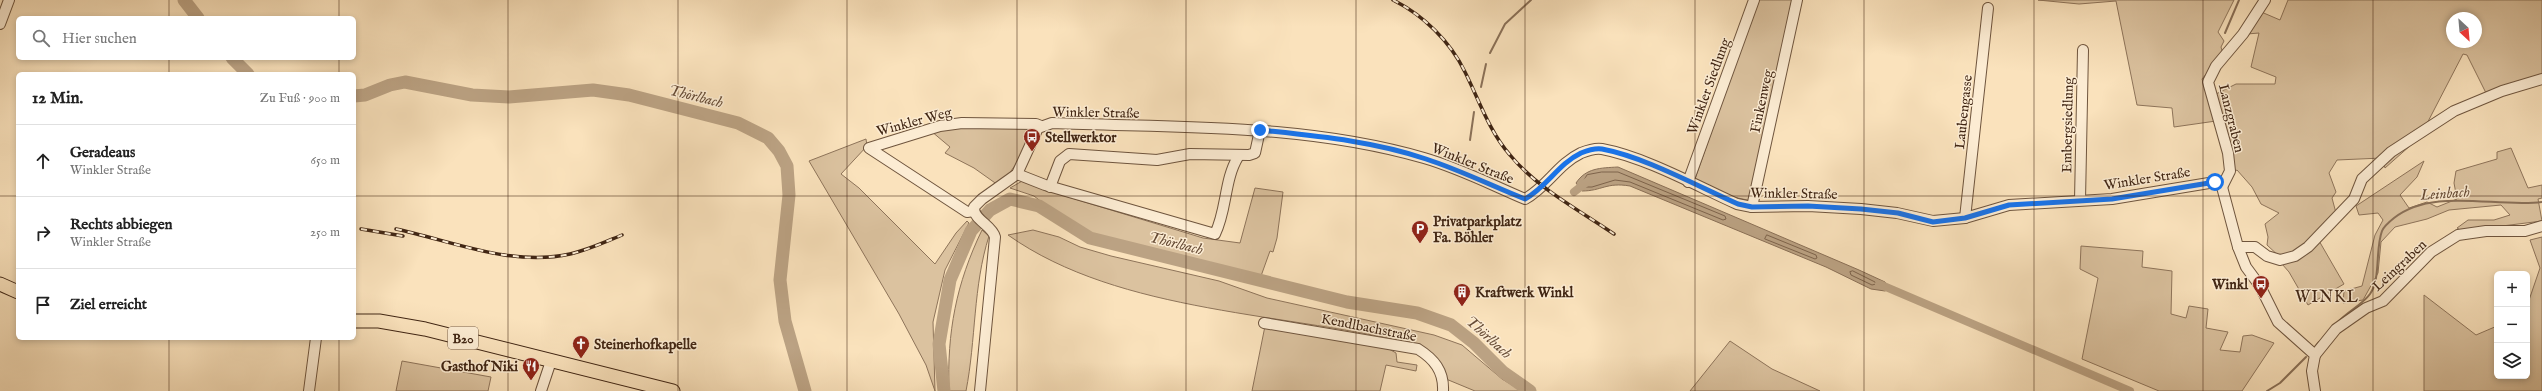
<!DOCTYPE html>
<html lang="de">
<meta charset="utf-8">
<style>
:root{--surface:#fff;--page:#f2f2f2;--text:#222;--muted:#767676;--line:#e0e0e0}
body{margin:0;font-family:"IM FELL English",serif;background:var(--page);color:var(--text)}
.controls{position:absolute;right:12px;bottom:12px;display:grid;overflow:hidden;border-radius:6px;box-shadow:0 2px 6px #0003}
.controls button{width:36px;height:36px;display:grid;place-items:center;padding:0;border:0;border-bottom:1px solid var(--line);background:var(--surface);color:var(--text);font:20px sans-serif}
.compass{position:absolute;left:2446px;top:12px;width:36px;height:36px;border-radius:50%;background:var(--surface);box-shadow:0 2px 6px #0003;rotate:154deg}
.stop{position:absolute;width:12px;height:12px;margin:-9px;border:3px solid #1a73e8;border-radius:50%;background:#fff}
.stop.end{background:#1a73e8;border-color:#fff;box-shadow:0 1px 4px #0008}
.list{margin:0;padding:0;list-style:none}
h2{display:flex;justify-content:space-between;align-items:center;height:52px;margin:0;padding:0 16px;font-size:17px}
h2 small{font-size:13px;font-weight:400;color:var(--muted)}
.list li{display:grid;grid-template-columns:26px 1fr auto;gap:12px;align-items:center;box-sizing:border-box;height:72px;padding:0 16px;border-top:1px solid var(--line)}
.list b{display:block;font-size:15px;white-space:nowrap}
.list p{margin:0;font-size:13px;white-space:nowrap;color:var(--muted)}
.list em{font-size:13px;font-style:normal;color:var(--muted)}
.icon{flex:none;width:22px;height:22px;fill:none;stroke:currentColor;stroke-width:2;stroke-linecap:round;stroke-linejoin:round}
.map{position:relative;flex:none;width:2542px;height:391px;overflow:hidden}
.search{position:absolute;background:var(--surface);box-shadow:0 2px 6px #0003;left:16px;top:16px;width:340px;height:44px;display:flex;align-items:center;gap:10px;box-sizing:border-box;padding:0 14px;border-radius:6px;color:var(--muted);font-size:15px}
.panel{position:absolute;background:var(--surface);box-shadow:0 2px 6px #0003;left:16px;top:72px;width:340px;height:268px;border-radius:6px}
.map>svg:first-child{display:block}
</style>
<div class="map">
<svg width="2542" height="391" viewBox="0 0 2542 391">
<rect width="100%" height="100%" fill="#fae2bc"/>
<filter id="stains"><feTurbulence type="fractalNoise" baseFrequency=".005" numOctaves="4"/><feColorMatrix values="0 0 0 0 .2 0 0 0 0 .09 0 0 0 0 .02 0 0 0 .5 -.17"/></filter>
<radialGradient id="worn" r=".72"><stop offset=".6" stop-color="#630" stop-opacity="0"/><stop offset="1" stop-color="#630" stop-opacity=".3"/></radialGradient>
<!-- green -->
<g fill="#dbc29f" stroke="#8e745a" fill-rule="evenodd">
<polygon points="1757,0 1793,0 1752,201 1733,197 1695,179"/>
<polygon points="2038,0 2234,0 2218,32 2224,41 2221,47 2223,54 2202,79 2216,121 2174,127 2172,108 2137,105 2116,1 2079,4"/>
<path d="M2288,0H2542V75L2486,93L2467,55L2463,54L2420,137L2385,168L2382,158L2337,160L2329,173L2336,192L2332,198L2336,213L2304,247L2281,258L2267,245L2268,237L2265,224L2279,213L2261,204L2252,187L2237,170L2233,172L2214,95L2236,84H2275L2276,77L2251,67L2259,33L2247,34L2259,11L2280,20ZM2452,18H2476V42H2452Z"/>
<path d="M980,125L1033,128C1024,149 1016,170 998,185L974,168L945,153L950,147L931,131Z"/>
<polygon points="866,139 867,146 841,174 859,188 935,264 956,233 967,221 969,223 945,270 933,322 935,391 926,365 899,314 809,161"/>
<polygon points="2511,148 2528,188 2542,185 2542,198 2538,199 2542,221 2462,231 2457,228 2468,220 2494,220 2510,215 2501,205 2449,210 2427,219 2395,227 2381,242 2378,273 2363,300 2343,303 2344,291 2362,286 2375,235 2383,220 2378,213 2359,215 2356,206 2424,161 2417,177 2400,195 2409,208 2427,202 2437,207 2457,199 2454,183 2456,171 2497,159 2497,152"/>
<polygon points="1024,180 1042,189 1203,238 1240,243 1255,188 1283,192 1277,238 1273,252 1270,251 1261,276 1099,237 1063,219 1034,196 1010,188"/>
<path d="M982,230L989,236C973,286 976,340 966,391H949C947,332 956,284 982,230Z"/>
<path d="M1033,230L1059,237L1080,247L1111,256L1219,281L1267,298L1434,335L1462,345L1502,379L1522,391H1475L1446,379H1439L1422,346C1290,312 1121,315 1008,235Z"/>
<polygon points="2542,237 2542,391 2424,391 2424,295 2476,335 2497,326 2497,376 2527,376 2527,306 2540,268 2530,240"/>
<polygon points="2318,239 2344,284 2308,305 2289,272 2282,264"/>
<polygon points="2081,246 2143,251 2142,267 2172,271 2171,314 2186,318 2189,306 2208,309 2206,328 2228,332 2220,350 2240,352 2243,336 2252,335 2274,343 2242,391 2159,391 2082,359 2098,278 2080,269"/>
<polygon points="1265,326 1382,345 1396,353 1397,362 1417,365 1416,371 1386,365 1380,391 1252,391"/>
<polygon points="1730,341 1772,369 1820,391 1690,391"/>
<polygon points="402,361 491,377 488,391 396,391"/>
</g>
<!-- water -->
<path fill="#bba283" stroke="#8a7057" d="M1618,167L1859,270L1885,282L1889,289L1885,291L1871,289L1826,267L1630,186C1606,182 1602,191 1582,191L1576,183C1586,168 1600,168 1618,167Z"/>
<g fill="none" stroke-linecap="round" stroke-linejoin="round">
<!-- shore -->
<g stroke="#7e644c" stroke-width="1">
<polygon points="1602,172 1618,172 1725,216 1726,219 1723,220 1630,182 1615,180 1592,187 1585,187 1582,183 1587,175"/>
<polygon points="1767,235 1816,255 1817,258 1815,259 1765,239"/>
<polygon points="1853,271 1875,282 1876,284 1872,285 1851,275 1850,272"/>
</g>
<!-- stream -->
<g stroke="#8a7057" stroke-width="2">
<polyline points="2225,33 2239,0"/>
<polyline points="1490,53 1505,24 1531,0"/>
<polyline points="1481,87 1486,64"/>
<polyline points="1470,140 1474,112"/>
<path d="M2338,322C2347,312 2363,304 2370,294C2381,279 2375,249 2382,231C2384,226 2389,222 2394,218C2433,187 2496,208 2542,202"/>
<polyline points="2314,348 2319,342"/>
<polyline points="2267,391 2280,383 2306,357"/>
</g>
<!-- canal -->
<g stroke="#bba283" stroke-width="8">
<polyline points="1574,192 1588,181"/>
<polyline points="1879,284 2130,391"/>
</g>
<!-- river -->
<g stroke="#bba283" stroke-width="13">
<polyline points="184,0 198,18"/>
<polyline points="232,58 248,74"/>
<polyline points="354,96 365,95 390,85 405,82 472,95 509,97 593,90 629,95 738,123 768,138 779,151 787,166 789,195 780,280 785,321 805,391"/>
<polyline points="944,391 939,344 950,280 971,231 990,210 1010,199 1039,206 1090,238 1347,302 1417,313 1451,325 1474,343 1503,372 1530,391"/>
</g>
<defs>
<g id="minor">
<polyline points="0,24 9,0"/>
<path d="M1017,174L1045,185L1215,234C1227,210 1224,180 1238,157"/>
<polyline points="1688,182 1754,0"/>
<polyline points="1050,187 1060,161 1069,154 1157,160 1190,154 1249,155 1255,153 1260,130"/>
<polyline points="2222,187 2230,171 2228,153 2208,82 2216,66 2243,34 2265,0"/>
<polyline points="2080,200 2083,50"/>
<polyline points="1752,207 1797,0"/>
<polyline points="974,211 967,212 869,148 940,126 962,123 1036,124 1041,126"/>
<polyline points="1965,218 1988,8"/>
<polyline points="2238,247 2255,247 2267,256 2280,260 2295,256 2308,247 2354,199 2362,179 2391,152 2454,111 2502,91 2542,79"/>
<path d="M1264,323L1418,349C1434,359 1444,371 1443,391"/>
<polyline points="2315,355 2336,329 2366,308 2383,301 2431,252 2458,235 2486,231 2525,231 2542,226"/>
<polyline points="309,391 316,338"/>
<polyline points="541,391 551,361"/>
<path d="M980,391L995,237C992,225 973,220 974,207L982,199L1017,174L1038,128L1052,123C1176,128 1303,123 1424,158C1459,168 1492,185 1525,199C1547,187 1558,164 1581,153C1586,151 1596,148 1602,149C1645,157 1697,186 1737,204L1752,207L1808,206L1861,209L1897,213L1933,221L1965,218L2009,205L2112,199L2215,182L2222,187L2238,247L2246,267L2260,286L2278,322L2315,355L2312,371L2315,391"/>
</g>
<g id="major">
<polyline points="0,284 18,292"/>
<polyline points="354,321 379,321 425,329 673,391"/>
</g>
</defs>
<!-- minor casing -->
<use href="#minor" stroke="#6f553e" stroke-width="12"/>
<!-- major casing -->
<use href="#major" stroke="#412614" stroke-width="15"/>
<!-- minor -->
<use href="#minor" stroke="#fcecd3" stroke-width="10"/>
<!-- major -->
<use href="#major" stroke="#fae2bc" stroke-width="13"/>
<defs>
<g id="rail">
<path d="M1393,0C1423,15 1450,41 1465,72C1479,100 1489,131 1510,155C1537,188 1579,210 1614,234"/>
<polyline points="361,229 403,236"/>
<path d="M396,229C452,241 512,267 570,254C588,250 605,242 622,235"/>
</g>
</defs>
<!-- rail casing -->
<use href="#rail" stroke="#412614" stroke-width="3.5"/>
<!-- rail -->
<use href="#rail" stroke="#fcecd3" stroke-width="2" stroke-dasharray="6" stroke-linecap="butt"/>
</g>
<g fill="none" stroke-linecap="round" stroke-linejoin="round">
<!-- route -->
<path stroke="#1a73e8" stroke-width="5" d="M1260,130C1316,136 1373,141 1426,159C1460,170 1492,186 1525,199C1547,187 1558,164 1581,153C1586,151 1596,148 1602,149C1645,157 1697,186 1738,204L1752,207L1808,206L1861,209L1898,213L1933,222L1965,218L2009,205L2112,199L2215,182"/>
</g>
<!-- grid -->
<path fill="none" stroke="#412614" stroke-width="1" stroke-opacity="0.55" d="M169,0V18M339,0V18M508,0V391M678,0V391M847,0V391M1017,0V391M1186,0V391M1356,0V391M1525,0V391M1695,0V391M1864,0V391M2034,0V391M2203,0V391M2373,0V391M169,58V74M339,58V74M0,196H18M354,196H2542M169,338V391M339,338V391"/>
<!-- icons -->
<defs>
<symbol id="bus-pin" viewBox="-11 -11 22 30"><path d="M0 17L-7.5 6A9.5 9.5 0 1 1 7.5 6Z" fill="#8f2418" stroke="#fcecd3"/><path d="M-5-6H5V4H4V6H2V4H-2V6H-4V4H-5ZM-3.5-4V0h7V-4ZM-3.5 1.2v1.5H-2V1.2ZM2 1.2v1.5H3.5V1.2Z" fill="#fff"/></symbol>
<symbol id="parking-pin" viewBox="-11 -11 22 30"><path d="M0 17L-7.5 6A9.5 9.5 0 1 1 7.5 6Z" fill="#8f2418" stroke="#fcecd3"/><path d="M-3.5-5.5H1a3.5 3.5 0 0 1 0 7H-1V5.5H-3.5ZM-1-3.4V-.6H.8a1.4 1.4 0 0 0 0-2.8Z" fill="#fff"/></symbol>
<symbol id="building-pin" viewBox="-11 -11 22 30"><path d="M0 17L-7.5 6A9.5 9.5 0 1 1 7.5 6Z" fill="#8f2418" stroke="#fcecd3"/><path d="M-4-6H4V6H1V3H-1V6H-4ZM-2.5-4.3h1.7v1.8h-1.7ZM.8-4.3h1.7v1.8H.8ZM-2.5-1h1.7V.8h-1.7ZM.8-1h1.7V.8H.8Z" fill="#fff"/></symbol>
<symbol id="church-pin" viewBox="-11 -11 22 30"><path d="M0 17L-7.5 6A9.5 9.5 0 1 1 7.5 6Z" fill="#8f2418" stroke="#fcecd3"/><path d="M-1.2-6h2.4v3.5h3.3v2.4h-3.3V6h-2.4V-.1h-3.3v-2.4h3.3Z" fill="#fff"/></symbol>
<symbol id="restaurant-pin" viewBox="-11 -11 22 30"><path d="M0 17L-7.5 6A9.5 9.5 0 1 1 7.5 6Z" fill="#8f2418" stroke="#fcecd3"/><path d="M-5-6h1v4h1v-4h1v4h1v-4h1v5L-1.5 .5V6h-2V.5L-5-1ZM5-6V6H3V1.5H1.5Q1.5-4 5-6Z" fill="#fff"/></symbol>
</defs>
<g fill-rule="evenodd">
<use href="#bus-pin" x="1022" y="127" width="20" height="27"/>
<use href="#parking-pin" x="1410" y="219" width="20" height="27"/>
<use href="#bus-pin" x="2251" y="274" width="20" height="27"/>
<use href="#building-pin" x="1452" y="282" width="20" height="27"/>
<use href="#church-pin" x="571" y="334" width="20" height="27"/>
<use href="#restaurant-pin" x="521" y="356" width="20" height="27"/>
</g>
<g text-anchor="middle" stroke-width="3" stroke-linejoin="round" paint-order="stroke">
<!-- shield labels -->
<rect fill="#fcecd3" stroke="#79614d" stroke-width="1" x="448" y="327" width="30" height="22" rx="3"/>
<g font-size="13" font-weight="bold" fill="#412614">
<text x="463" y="343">B20</text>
</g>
<!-- street labels -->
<g font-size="14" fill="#412614" stroke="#fcecd3">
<text transform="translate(1708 86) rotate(-70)" y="5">Winkler Siedlung</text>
<text transform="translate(1761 101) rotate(-78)" y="5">Finkenweg</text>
<text transform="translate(1096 112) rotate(1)" y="5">Winkler Straße</text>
<text transform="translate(1963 112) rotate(-84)" y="5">Laubengasse</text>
<text transform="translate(2232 118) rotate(76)" y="5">Lanzgraben</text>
<text transform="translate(914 121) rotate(-15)" y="5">Winkler Weg</text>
<text transform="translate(2067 125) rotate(-89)" y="5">Embergsiedlung</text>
<text transform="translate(1473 163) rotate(22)" y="5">Winkler Straße</text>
<text transform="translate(2147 178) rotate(-9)" y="5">Winkler Straße</text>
<text transform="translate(1794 193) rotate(1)" y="5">Winkler Straße</text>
<text transform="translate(2399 265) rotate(-43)" y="5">Leingraben</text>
<text transform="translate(1369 327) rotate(11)" y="5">Kendlbachstraße</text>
</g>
<!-- poi labels -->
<g font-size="14" font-weight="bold" fill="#412614" stroke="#fcecd3" text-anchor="start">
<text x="1045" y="142">Stellwerktor</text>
<text x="1433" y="226">Privatparkplatz<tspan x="1433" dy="16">Fa. Böhler</tspan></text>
<text x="2248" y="289" text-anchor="end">Winkl</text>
<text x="1475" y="297">Kraftwerk Winkl</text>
<text x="594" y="349">Steinerhofkapelle</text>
<text x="518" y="371" text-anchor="end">Gasthof Niki</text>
</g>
<!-- water labels -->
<g font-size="15" font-style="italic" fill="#664b35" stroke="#fcecd3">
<text transform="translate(696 96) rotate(14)" y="5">Thörlbach</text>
<text transform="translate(2445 193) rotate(-4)" y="5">Leinbach</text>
<text transform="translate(1176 243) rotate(14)" y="5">Thörlbach</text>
<text transform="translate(1489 337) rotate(42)" y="5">Thörlbach</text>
</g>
<!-- quarter labels -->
<g font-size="16" letter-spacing="1" fill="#412614" stroke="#fcecd3">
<text x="2327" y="302">WINKL</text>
</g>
</g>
<rect width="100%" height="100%" filter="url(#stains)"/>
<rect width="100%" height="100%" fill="url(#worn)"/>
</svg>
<div class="controls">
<button>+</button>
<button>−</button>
<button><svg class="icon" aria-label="layers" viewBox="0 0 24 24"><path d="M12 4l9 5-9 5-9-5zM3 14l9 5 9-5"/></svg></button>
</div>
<svg class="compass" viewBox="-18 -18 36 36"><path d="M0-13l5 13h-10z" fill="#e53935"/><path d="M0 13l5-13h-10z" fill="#767676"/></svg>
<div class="stop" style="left:2215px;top:182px"></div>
<div class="stop end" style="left:1260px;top:130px"></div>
<div class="search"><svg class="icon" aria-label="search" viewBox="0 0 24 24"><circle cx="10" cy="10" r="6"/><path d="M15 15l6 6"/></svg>Hier suchen</div>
<section class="panel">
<h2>12 Min.<small>Zu Fuß · 900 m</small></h2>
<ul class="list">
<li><svg class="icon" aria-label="ahead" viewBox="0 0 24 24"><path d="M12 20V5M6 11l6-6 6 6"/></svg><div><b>Geradeaus</b><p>Winkler Straße</p></div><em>650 m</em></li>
<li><svg class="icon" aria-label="right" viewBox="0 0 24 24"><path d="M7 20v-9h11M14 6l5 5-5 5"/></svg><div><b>Rechts abbiegen</b><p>Winkler Straße</p></div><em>250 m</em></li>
<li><svg class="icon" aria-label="arrive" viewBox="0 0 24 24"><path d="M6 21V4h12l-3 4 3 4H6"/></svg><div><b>Ziel erreicht</b></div></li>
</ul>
</section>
</div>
